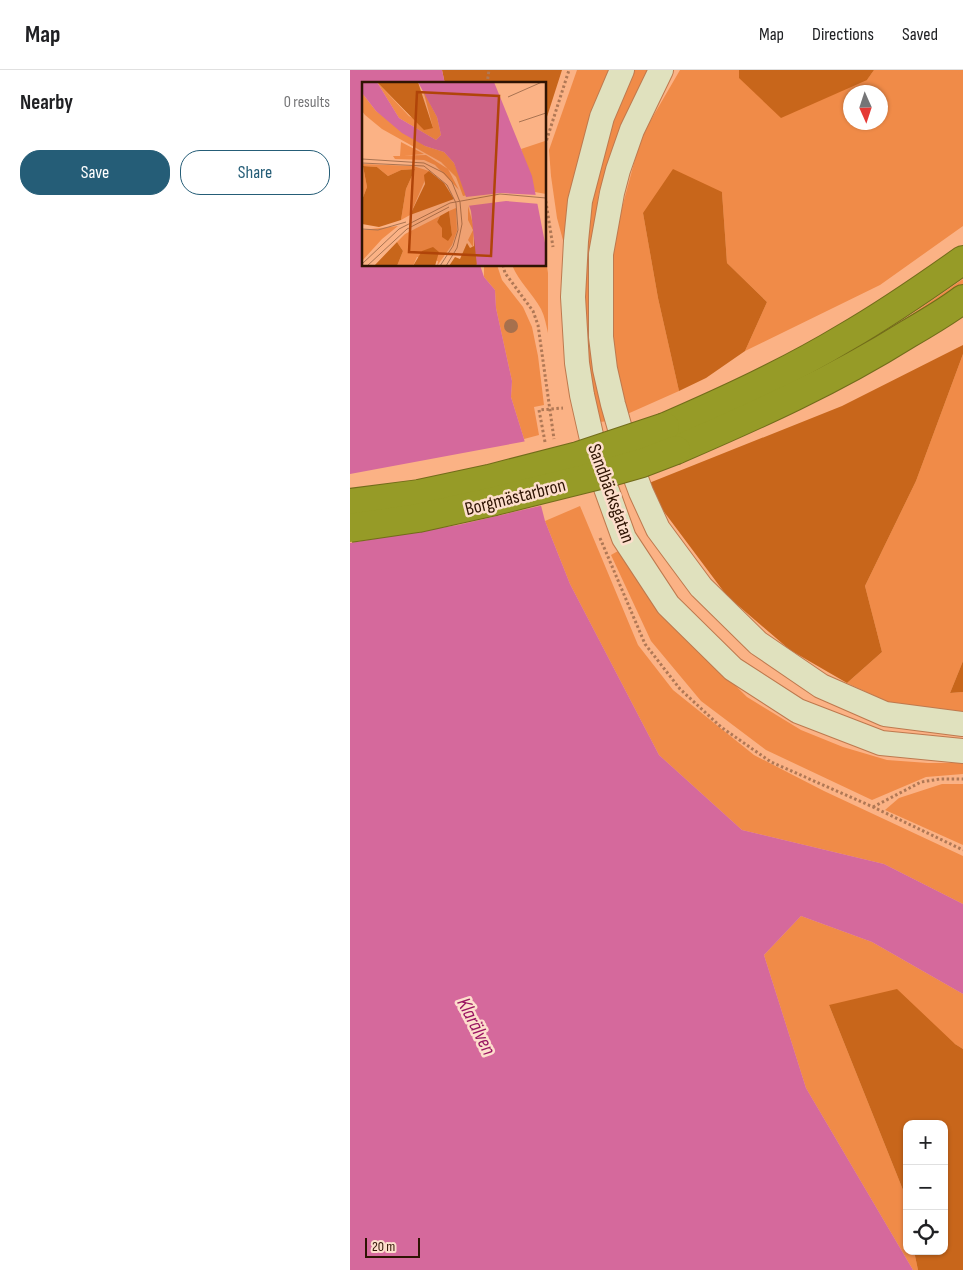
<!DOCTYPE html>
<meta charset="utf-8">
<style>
:root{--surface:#fff;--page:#f6f6f6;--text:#202124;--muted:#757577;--line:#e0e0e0;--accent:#255d77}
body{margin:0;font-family:"Sofia Sans Condensed",sans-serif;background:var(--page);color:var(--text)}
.controls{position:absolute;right:15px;bottom:15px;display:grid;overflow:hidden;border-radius:10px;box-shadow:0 1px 4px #0004}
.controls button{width:45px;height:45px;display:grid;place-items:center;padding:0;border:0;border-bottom:1px solid var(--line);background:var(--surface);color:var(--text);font:25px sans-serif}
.compass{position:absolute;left:493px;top:15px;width:45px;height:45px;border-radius:50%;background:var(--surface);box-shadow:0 1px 4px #0004;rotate:177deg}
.scale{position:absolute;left:15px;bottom:12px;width:55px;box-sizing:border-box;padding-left:5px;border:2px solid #2f1403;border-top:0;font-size:14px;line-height:18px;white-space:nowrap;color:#2f1403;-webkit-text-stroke:4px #fddecc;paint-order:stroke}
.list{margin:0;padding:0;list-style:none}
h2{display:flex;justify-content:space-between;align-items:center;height:65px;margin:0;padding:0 20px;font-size:21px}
h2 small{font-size:16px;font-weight:400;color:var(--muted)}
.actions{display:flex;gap:10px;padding:15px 20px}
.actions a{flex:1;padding:11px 0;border:1px solid var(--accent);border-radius:20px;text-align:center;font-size:18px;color:var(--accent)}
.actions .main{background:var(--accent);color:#fff}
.icon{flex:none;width:28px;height:28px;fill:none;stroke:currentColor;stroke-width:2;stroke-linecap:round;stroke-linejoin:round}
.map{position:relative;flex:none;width:613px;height:1200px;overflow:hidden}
header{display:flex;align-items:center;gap:30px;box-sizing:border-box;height:70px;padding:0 25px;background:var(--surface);border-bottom:1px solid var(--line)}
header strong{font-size:24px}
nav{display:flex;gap:28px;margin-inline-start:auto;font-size:18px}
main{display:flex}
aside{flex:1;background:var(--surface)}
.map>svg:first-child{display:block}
</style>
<header>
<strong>Map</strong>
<nav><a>Map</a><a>Directions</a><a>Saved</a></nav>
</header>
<main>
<aside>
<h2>Nearby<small>0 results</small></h2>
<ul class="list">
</ul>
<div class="actions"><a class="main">Save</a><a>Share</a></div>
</aside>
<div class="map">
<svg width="613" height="1200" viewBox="0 0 613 1200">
<rect width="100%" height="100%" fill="#fbb285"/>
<!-- green -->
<g fill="#f08b48" fill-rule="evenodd">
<polygon points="227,0 261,0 217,185 207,148 201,106 199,80"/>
<polygon points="281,0 298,0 271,57 249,122 242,175 257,351 244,353 229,231 241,114"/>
<path d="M330,0H389V8L517,10L524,0H613V156L530,215L395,281L417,232L377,193L372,122L293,143L308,228L329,321L275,345L260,274L262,175L291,67ZM500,22H530V52H500Z"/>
<path d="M195,183L198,203V263C196,255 195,247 191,239C183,224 169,212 162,195H195Z"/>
<polygon points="134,195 147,195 152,210 173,237 182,257 188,286 194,335 184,337 189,365 174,369 161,327 162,311 146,238 145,220 134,207"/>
<polygon points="613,209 613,217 591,233 416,329 536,262"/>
<polygon points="613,284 613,591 600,623 613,622 613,645 538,632 497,613 532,582 515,516 566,411"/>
<polygon points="230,436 288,575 323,620 404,685 474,721 613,786 613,834 534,794 392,760 309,685 220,514 195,451"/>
<polygon points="268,481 331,562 397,627 451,660 493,677 537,690 578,693 613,693 613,704 576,707 522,730 416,680 351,631 301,571 261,485"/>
<polygon points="592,714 613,714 613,775 535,740 549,728"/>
<polygon points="451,846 522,872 613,924 613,979 605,974 479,935 555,1125 557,1137 557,1181 564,1181 568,1200 563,1200 456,1018 414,885"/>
</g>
<!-- forest -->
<g fill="#c8661b">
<polygon points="92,0 212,0 195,53 195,14 95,14"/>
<polygon points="389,0 524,0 517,10 431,48 389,8"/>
<polygon points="323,99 372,122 377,193 417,232 395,281 356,308 329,321 308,228 293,143"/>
<polygon points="613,275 613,284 566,411 515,516 532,582 497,613 440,580 377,526 294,415 492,336"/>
<polygon points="613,591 613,622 600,623"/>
<polygon points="547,919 605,974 613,979 613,1200 568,1200 564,1181 594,1181 594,1054 557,1054 557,1137 555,1125 479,935"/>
</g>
<!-- water -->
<polygon fill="#d5699c" points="0,0 92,0 95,14 14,14 14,195 130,195 134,207 145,220 146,238 162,311 161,327 174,369 195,451 220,514 309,685 392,760 534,794 613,834 613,924 522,872 451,846 414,885 456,1018 563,1200 0,1200"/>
<!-- pier -->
<polygon fill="#fbb285" points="177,371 194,435 108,455 0,473 0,404"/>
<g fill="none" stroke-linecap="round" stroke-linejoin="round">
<defs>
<g id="secondary">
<polyline points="272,0 252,47 230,131 226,171 223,227 227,293 232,325 248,396 274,468 318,535 383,599 448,641 531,673 613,681"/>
<polyline points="311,0 282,60 268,100 262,123 251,184 251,267 255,299 263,334 278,387 291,422 308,459 351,517 408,573 471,616 535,644 613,654"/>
</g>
<g id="highway">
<path d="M315,357C377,330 438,302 496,267C536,244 575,217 613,190"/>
<path d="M326,380C407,345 483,311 558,264C577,253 596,242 613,229"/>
</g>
</defs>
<!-- secondary casing -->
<use href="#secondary" stroke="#be794e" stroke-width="26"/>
<!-- highway casing -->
<use href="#highway" stroke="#726c1a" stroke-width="30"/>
<!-- path -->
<g stroke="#b07855" stroke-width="3" stroke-dasharray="2.5 2.5" stroke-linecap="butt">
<polyline points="137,14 139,0"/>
<polyline points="195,75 219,0"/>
<polyline points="195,126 203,177"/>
<polyline points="195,372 189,340 213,338"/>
<polyline points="250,468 295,574 330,619 371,657 421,692 523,737 613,780"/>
<polyline points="523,737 571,712 590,709 613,709"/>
</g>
<!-- secondary -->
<use href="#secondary" stroke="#e0e1be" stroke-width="24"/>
<!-- highway -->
<use href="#highway" stroke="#969b27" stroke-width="28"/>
<defs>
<g id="highway-bridge">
<polyline points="0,433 69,424 139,409 228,386 315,357"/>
<polyline points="0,458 68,448 145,431 250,405 292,393 326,380"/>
</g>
</defs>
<!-- highway-bridge casing -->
<use href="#highway-bridge" stroke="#726c1a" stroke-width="30" stroke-linecap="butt"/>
<!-- path-bridge -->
<polyline stroke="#b07855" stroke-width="3" stroke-dasharray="2.5 2.5" stroke-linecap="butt" points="153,195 155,203 183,241 188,255 204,369"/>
<!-- highway-bridge -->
<use href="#highway-bridge" stroke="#969b27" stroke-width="28"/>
</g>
<!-- trees -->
<circle fill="#a7704d" cx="161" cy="256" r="7"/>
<g text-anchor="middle" stroke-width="5" stroke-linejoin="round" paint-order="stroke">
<!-- street labels -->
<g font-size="19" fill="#2f1403" stroke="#fddecc">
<text transform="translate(262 423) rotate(70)" y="7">Sandbäcksgatan</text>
<text transform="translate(165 426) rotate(-14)" y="7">Borgmästarbron</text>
</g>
<!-- water labels -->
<g font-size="20" font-style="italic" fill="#9a1462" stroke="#fddecc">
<text transform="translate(127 956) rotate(63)" y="7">Klarälven</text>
</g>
</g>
<!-- overview -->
<g transform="translate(12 12)">
<rect width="184" height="184" fill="#fbb285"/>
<path d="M15,0L47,34L71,46L61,8L75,35L79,53L74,58L37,36ZM0,11L14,29L63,64L82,70L92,81L106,113L101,114L94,95L79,80L20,47L3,33L0,29ZM184,44V112L173,110L159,67L183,59ZM39,60L62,72L38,74ZM64,73L86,87L97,108L73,83L62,78L33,77L31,74ZM0,82L51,84L67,89L48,133L39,138L44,107L53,87L39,88L26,94L15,85L1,84L5,105L0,118ZM106,124L112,146L111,165L106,158L111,148L106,138ZM94,126L95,149L90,163L75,184L76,179L55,175L51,184H35L41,169L35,160L43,152L78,134L75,140L90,153L87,129ZM36,144L20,157L0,179V148Z" fill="#f08b48"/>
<path d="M15,0H56L71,46L62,48ZM1,84L15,85L26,94L39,88L53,87L44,107L39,138L17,145L0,142V118L5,105ZM67,89L82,101L92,117L48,133L63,102L62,93ZM87,129L90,153L86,159L80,155V146L75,140L78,134ZM112,146L117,178L114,184H87L93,175L98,177L105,161L108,166L112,164ZM35,160L41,169L35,184H12ZM71,165L77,170L73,184H51L60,169Z" fill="#c8661b"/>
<path d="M0,0H15L37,36L74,58L79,53L75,35L56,0H132L170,94L184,166V184H115L109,129L92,81L82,70L63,64L40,51L14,29L0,11Z" fill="#d5699c"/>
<path d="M139,111L176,113L178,122L144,119L105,124L104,115Z" fill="#fbb285"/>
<path fill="none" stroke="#a97351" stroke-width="1" d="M146,15L180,0M157,40L184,31M0,77L62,81L82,91L90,100L98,120L100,142L95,166L84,184M0,81L62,84L85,103L94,121L96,148L91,164L78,184M0,147L16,148L44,140M0,182L37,147L88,121L138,112L184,116M5,184L45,147L87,125"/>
<path fill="#b04409" fill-opacity="0.15" stroke="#b04409" stroke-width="2.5" d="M55,10L137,14L129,174L47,170Z"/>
<rect width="184" height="184" fill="none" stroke="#2f1403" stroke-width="2.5"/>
</g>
</svg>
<div class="controls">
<button>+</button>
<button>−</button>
<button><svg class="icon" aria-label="locate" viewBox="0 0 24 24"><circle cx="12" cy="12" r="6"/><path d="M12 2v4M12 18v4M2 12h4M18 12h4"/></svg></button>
</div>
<svg class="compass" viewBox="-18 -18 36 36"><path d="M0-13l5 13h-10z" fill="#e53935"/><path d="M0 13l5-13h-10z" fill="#757577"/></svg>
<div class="scale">20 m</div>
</div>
</main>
